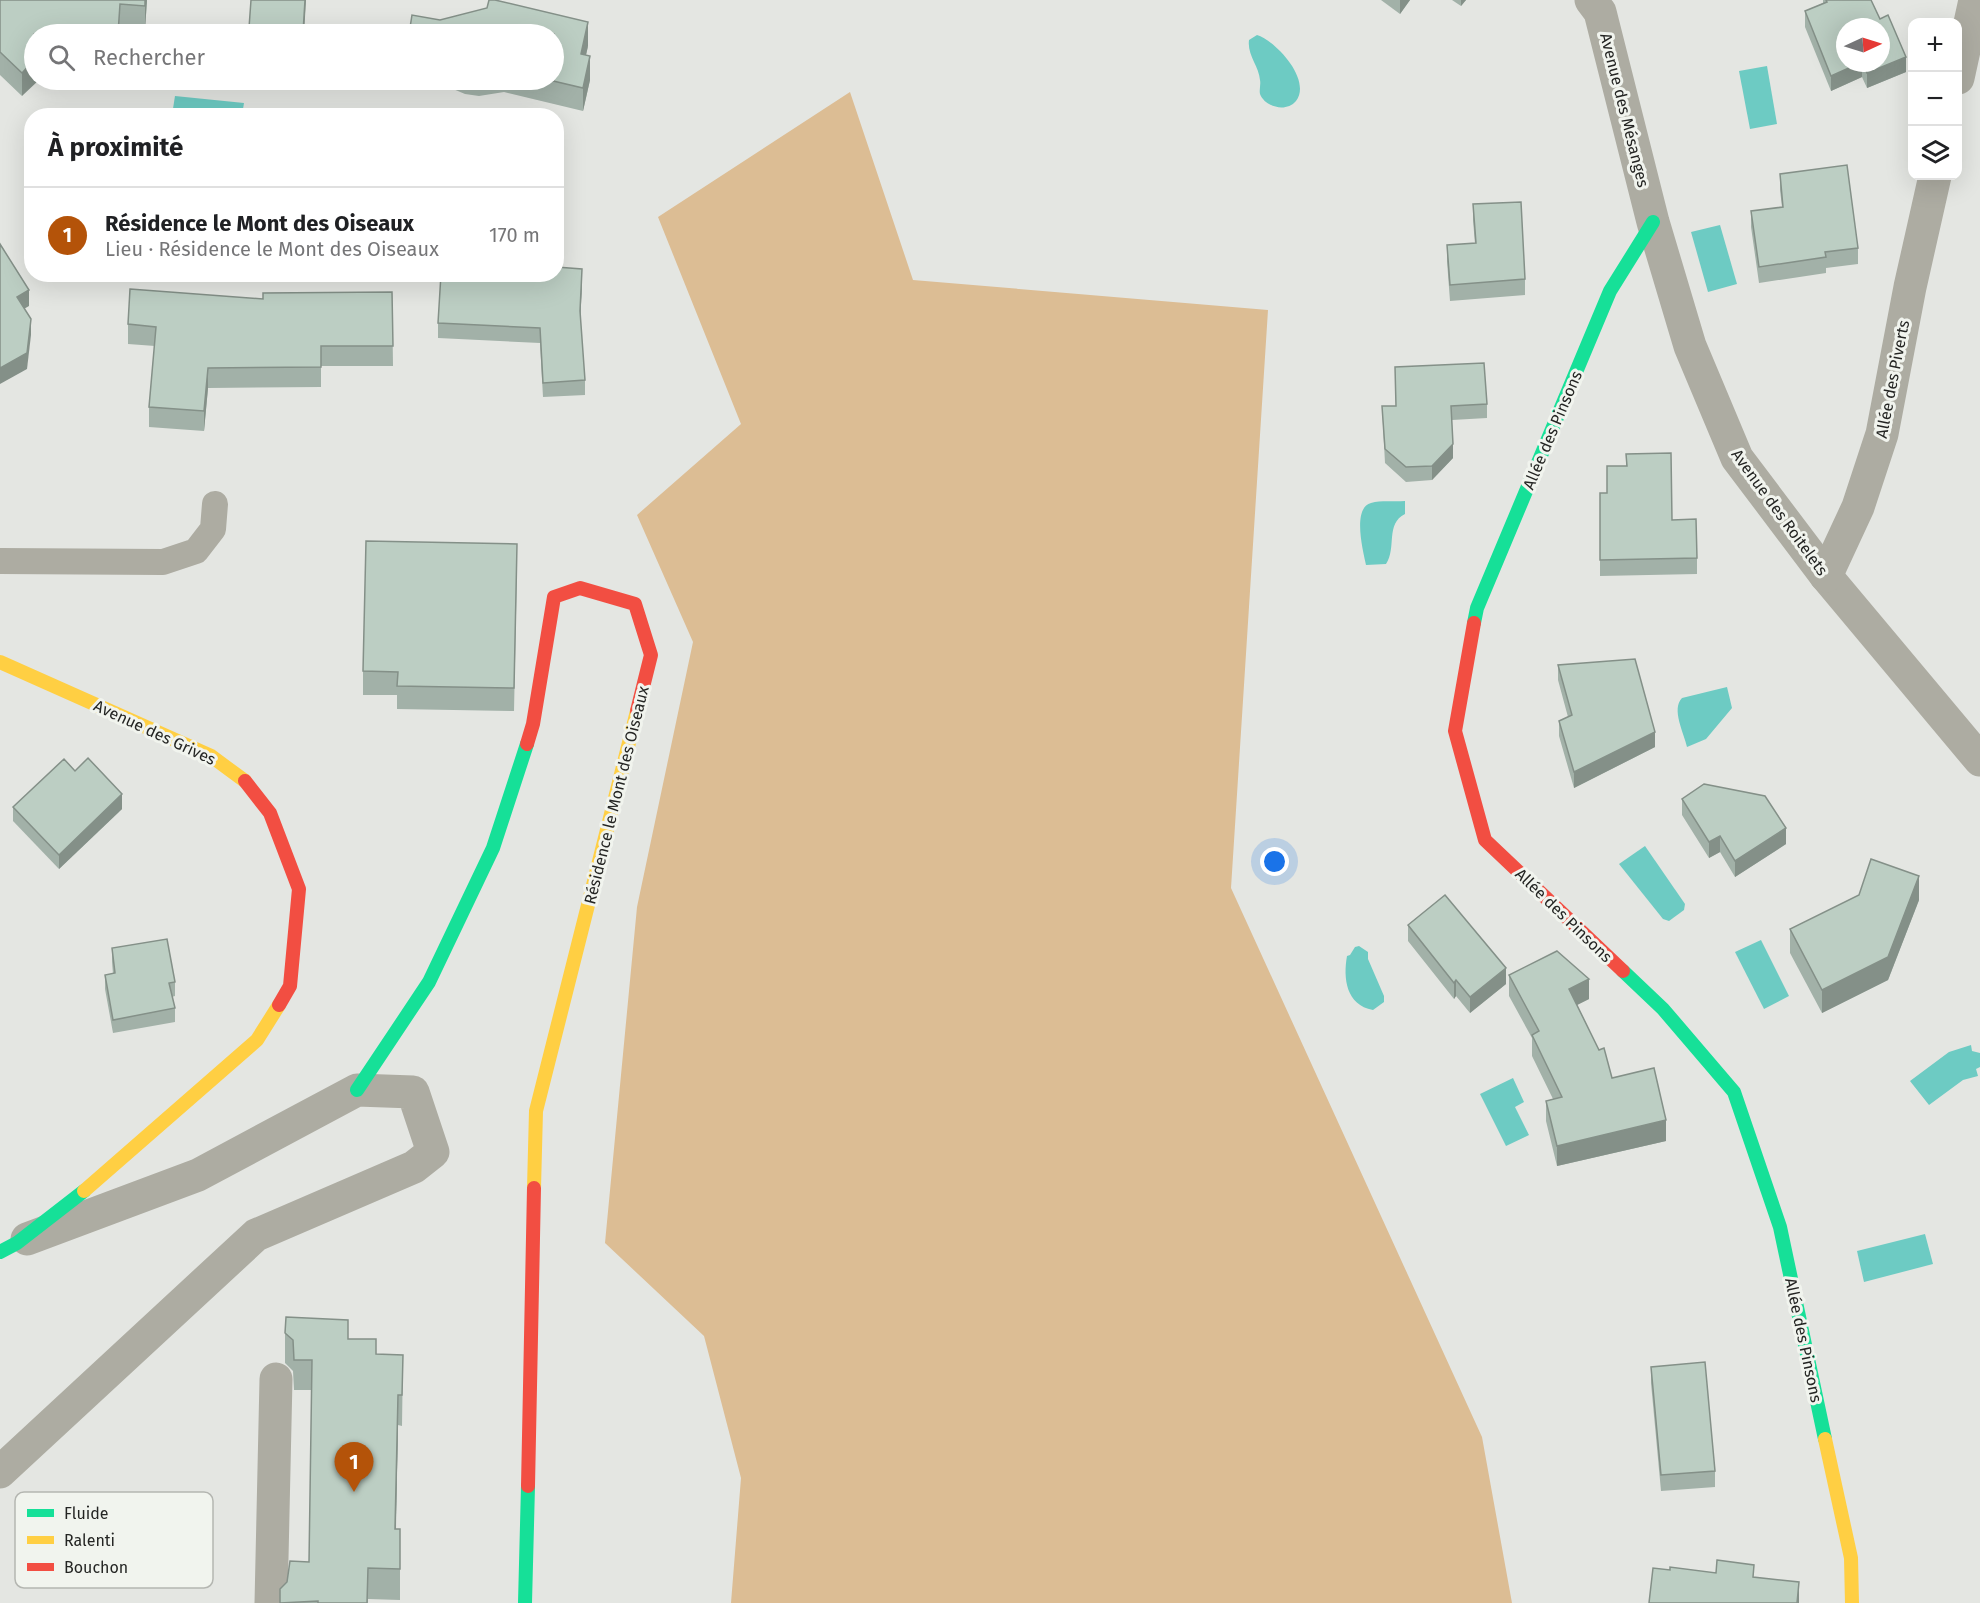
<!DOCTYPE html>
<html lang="fr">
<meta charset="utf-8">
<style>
:root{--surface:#fff;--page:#f2f2f2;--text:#202124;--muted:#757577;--line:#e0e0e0;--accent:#b45309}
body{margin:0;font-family:"Fira Sans",sans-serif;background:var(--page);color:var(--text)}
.controls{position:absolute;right:18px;top:18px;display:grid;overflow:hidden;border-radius:12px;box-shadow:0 6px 24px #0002}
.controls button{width:54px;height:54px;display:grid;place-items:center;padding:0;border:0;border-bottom:2px solid var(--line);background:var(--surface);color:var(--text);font:30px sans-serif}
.compass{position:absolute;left:1836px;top:18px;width:54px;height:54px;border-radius:50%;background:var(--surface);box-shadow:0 6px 24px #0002;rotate:86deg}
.you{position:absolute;left:1275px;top:862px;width:21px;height:21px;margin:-15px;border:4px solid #fff;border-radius:50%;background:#1a73e8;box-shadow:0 0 0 9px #1a73e833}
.badge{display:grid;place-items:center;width:39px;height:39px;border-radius:50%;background:var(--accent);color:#fff;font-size:20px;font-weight:700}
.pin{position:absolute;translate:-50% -50px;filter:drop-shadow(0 2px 3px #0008)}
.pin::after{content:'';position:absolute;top:32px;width:21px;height:18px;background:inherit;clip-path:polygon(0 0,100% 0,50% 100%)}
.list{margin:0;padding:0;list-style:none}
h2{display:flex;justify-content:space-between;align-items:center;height:78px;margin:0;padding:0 24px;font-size:26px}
h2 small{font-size:20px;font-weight:400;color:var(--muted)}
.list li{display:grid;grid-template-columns:39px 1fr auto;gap:18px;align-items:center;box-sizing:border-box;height:96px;padding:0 24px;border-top:2px solid var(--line)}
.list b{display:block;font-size:22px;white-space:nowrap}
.list p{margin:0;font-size:20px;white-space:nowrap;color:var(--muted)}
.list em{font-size:20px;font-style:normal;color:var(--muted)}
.icon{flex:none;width:33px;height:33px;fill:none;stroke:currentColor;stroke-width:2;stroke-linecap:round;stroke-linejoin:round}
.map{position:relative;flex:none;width:1980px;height:1603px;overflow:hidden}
.search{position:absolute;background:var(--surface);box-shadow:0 6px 24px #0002;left:24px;top:24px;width:540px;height:66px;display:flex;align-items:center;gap:15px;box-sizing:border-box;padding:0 21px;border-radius:33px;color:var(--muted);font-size:22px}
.panel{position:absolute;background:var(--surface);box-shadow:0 6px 24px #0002;left:24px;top:108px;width:540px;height:174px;border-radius:24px}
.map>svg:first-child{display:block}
</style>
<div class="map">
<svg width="1980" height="1603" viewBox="0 0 1980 1603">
<rect width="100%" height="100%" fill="#e4e6e2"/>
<!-- forest -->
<polygon fill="#dcbd94" points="850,92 913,280 1268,310 1231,888 1482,1437 1512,1603 731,1603 741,1478 704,1336 605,1243 637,907 693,642 637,515 741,424 658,217"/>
<!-- water -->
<g fill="#6dcbc3">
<path d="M1257,35C1276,41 1312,80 1296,101C1286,113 1265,107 1260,94C1259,89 1261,85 1260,80C1259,66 1247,55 1249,40Z"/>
<polygon points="1767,66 1777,124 1750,129 1739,71"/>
<polygon points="175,96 244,103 242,115 172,115"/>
<polygon points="1720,225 1737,284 1708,292 1691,232"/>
<path d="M1405,501V514C1385,524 1397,548 1386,564L1366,565C1363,551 1352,508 1371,503C1381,500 1394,502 1405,501Z"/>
<path d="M1727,687L1732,708L1706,739L1687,747C1684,733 1671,709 1682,698Z"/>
<polygon points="1645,846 1685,904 1684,910 1669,921 1663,919 1619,864"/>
<polygon points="1761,940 1789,996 1764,1009 1735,952"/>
<path d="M1359,946L1368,952V959L1384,996V1002L1373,1010C1346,1005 1343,978 1347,956L1350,955L1355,947Z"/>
<polygon points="1971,1045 1972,1051 1980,1053 1980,1067 1976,1069 1978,1076 1963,1080 1929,1105 1910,1081 1949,1052"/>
<polygon points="1513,1078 1524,1102 1515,1107 1529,1135 1506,1146 1480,1094"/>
<polygon points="1925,1234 1933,1264 1864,1282 1857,1251"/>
</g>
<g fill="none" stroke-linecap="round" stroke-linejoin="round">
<!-- lane -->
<polyline stroke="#adaca2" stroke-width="26" points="0,561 163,562 196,551 213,529 215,504"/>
<!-- street -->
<g stroke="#adaca2" stroke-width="33">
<polyline points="1591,0 1600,12 1653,222 1690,346 1737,458 1826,576 1980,760"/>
<polyline points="1958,78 1975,0"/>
<polyline points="1826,576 1858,507 1882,434 1910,287 1935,176"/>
<polyline points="0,1472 256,1235 414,1167 433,1152 413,1092 357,1090 198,1175 27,1239"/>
<polyline points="271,1603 276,1379"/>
</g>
<!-- fast -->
<g stroke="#16e098" stroke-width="14">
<polyline points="1474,623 1477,608 1610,291 1653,222"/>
<polyline points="1623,971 1663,1009 1734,1092 1780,1227 1825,1439"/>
<polyline points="357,1090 429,982 493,848 527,744"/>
<polyline points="0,1252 17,1243 84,1191"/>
<polyline points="525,1603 528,1486"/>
</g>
<!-- slow -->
<g stroke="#ffcf43" stroke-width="14">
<polyline points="0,662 211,756 245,781"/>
<polyline points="534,1188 536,1111 637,711"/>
<polyline points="84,1191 257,1040 279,1005"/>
<polyline points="1825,1439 1851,1558 1852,1603"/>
</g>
<!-- jam -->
<g stroke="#f24e42" stroke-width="14">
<polyline points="1474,623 1455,731 1485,840 1623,971"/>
<polyline points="527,744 533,724 554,597 580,588 635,604 651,655 637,711"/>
<polyline points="245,781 270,813 299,889 290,986 279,1005"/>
<polyline points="528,1486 534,1188"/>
</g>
</g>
<!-- wall -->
<g fill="#a2b1a8">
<polygon points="0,0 147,0 145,29 120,27 119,34 34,34 22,96 0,75"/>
<polygon points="1381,0 1410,0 1400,14"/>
<polygon points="1452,0 1466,0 1461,6"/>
<polygon points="1823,0 1871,0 1880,19 1906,72 1867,88 1862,77 1831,91 1805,27 1805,11 1823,3"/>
<polygon points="588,46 586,55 590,80 583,111 504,92 479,96 465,94 446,86 408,80 554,80"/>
<polygon points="212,80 348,80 347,90"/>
<polygon points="1780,174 1858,248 1858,264 1826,268 1826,273 1759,283 1751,227 1751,211 1782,207 1780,190"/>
<polygon points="1473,204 1525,279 1525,295 1450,301 1447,261 1447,245 1475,244 1473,220"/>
<polygon points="582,283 580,318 585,380 585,395 543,397 540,343 438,338 438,323"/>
<polygon points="392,292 393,366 321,366 321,387 208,388 204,431 149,427 149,407 155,346 128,344 128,324 263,299"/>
<polygon points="1395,367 1487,404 1487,418 1452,420 1453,458 1432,480 1406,482 1385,463 1382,406 1396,406"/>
<polygon points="1626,454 1697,558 1697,574 1600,576 1600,493 1607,493 1626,466"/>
<polygon points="517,567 514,711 397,709 397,695 363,695 363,671"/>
<polygon points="1558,665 1655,747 1574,788 1559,736 1559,721 1568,717 1558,680"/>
<polygon points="75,771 122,809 59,869 13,821 13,807"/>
<polygon points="1682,799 1786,844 1735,877 1720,852 1709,858 1682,815"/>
<polygon points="1919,900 1888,980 1822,1013 1790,953 1790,929"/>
<polygon points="1408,925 1506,984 1470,1013 1456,996 1454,999 1408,941"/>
<polygon points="112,948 175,982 175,996 172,997 175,1008 175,1022 113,1033 105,989 105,975 113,974 112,962"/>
<polygon points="1509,975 1589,999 1577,1005 1612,1078 1666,1141 1557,1166 1546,1121 1546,1101 1553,1099 1532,1056 1532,1038 1509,996"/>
<polygon points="285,1333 348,1339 376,1354 403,1355 402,1426 398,1425 396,1529 400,1559 400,1600 368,1599 368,1603 280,1603 309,1562 312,1390 294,1390 293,1371 285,1363"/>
<polygon points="1651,1367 1715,1471 1715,1487 1661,1491 1651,1383"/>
</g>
<!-- shaded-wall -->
<g fill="#849088">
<polygon points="145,0 147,0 145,29"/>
<polygon points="305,0 306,0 304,34 303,34"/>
<polygon points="1400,0 1410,0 1400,14"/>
<polygon points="1461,0 1466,0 1461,6"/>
<polygon points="588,22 588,46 581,77 581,54"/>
<polygon points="590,56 590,80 583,111 583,88"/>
<polygon points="1906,57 1906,72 1867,88 1867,73"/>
<polygon points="34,60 34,80 39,80 22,96 22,73"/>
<polygon points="1860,63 1862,63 1862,77 1831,91 1831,76"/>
<polygon points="582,269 582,283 580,326 580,311"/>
<polygon points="29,290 29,306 17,313 17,297"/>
<polygon points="31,319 31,335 27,369 0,384 0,368"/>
<polygon points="208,368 208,388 204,431 204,411"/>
<polygon points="1453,444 1453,458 1432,480 1432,466"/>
<polygon points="1655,732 1655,747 1574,788 1574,772"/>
<polygon points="122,794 122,809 59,869 59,855"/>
<polygon points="1786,828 1786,844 1735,877 1735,861"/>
<polygon points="1720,836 1720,852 1709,858 1709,842"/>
<polygon points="1919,876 1919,900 1888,980 1822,1013 1822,990"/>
<polygon points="1506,968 1506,984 1470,1013 1470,997"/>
<polygon points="1589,979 1589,999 1569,1009 1569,989"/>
<polygon points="1456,980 1456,996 1454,999 1454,983"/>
<polygon points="1666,1120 1666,1141 1557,1166 1557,1146"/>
<polygon points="398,1395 398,1425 395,1560 395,1529"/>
<polygon points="1799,1582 1799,1603 1797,1603"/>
</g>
<!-- building -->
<g fill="#bccec3" stroke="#849088" stroke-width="1.5">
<polygon points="0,0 145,0 145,6 120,4 118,34 34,34 34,60 22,73 0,52"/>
<polygon points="251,0 305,0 303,33 326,34 214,34 215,25 249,28"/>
<polygon points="489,0 495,0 588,22 581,54 590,56 583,88 549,80 554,80 554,34 409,34 412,15 440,20 487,8"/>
<polygon points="1826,0 1871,0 1880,19 1888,15 1906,57 1867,73 1863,63 1881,63 1881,27 1845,27 1845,63 1860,63 1831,76 1805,11 1827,2"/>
<polygon points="1847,165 1858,248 1825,252 1826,257 1759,267 1751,211 1783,207 1780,174"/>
<polygon points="1521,202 1525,279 1450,285 1447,245 1476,243 1473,204"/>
<polygon points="0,244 29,290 17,297 31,319 27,353 0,368"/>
<polygon points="556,267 582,269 580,311 585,380 543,383 540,328 438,323 441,274 556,274"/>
<polygon points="130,289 263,299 263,293 392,292 393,346 321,346 321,367 208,368 204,411 149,407 156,327 128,324"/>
<polygon points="1484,363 1487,404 1451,406 1453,444 1432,466 1406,467 1385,449 1382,406 1396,406 1395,367"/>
<polygon points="1671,453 1672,520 1696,519 1697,558 1600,560 1600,493 1607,493 1607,466 1627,466 1626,454"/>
<polygon points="366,541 517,544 514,688 397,686 398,672 363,671"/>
<polygon points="1635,659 1655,732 1574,772 1559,721 1572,715 1558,665"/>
<polygon points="88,758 122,794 59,855 13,807 64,759 75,771"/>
<polygon points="1704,784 1765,796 1786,828 1735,861 1720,836 1709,842 1682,799"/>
<polygon points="1871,859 1919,876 1888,957 1822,990 1790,929 1859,895"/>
<polygon points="1445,895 1506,968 1470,997 1456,980 1454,983 1408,925"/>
<polygon points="167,939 175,982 169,983 175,1008 113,1020 105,975 115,973 112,948"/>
<polygon points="1557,951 1589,979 1569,989 1599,1050 1604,1048 1612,1078 1654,1068 1666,1120 1557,1146 1546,1101 1562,1097 1532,1035 1539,1031 1509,975"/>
<polygon points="286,1317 348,1320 348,1339 376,1339 376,1354 403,1355 402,1395 398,1395 395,1529 400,1529 400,1569 368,1568 367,1603 318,1603 318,1601 280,1603 280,1589 287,1582 290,1561 309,1562 312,1360 294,1360 293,1340 285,1333"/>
<polygon points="1705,1362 1715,1471 1661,1475 1651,1367"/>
<polygon points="1717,1560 1754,1565 1753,1577 1799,1582 1797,1603 1649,1603 1653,1568 1670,1570 1670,1567 1716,1573"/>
</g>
<g text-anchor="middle" stroke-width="6" stroke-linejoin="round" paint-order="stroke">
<!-- street labels -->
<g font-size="16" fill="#242523" stroke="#f1f4ee">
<text transform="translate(1625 110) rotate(76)" y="6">Avenue des Mésanges</text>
<text transform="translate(1892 379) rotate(-79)" y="6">Allée des Piverts</text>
<text transform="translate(1552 430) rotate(-67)" y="6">Allée des Pinsons</text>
<text transform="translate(1780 512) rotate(54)" y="6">Avenue des Roitelets</text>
<text transform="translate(155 732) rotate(25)" y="6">Avenue des Grives</text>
<text transform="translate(616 795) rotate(-76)" y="6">Résidence le Mont des Oiseaux</text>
<text transform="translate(1564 915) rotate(44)" y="6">Allée des Pinsons</text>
<text transform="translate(1804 1340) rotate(78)" y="6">Allée des Pinsons</text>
</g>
</g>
<!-- legend -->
<rect x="15" y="1492" width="198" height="96" rx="9" fill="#f1f4ee" stroke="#b4b6b1" stroke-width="1.5"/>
<rect x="27" y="1509" width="27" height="8" fill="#16e098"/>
<rect x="27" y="1536" width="27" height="8" fill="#ffcf43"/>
<rect x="27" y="1563" width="27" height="8" fill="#f24e42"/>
<g font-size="16" fill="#242523">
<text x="64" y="1519">Fluide</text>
<text x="64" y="1546">Ralenti</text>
<text x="64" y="1573">Bouchon</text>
</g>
</svg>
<div class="controls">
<button>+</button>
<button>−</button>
<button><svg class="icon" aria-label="layers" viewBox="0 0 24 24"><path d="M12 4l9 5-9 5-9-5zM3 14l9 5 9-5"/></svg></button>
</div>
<svg class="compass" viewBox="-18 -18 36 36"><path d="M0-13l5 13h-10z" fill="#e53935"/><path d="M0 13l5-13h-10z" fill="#757577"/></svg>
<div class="you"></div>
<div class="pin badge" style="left:354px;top:1492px">1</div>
<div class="search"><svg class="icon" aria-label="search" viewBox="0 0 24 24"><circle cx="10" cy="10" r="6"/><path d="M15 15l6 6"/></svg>Rechercher</div>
<section class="panel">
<h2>À proximité<small></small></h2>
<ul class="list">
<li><span class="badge">1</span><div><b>Résidence le Mont des Oiseaux</b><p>Lieu · Résidence le Mont des Oiseaux</p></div><em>170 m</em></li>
</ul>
</section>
</div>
